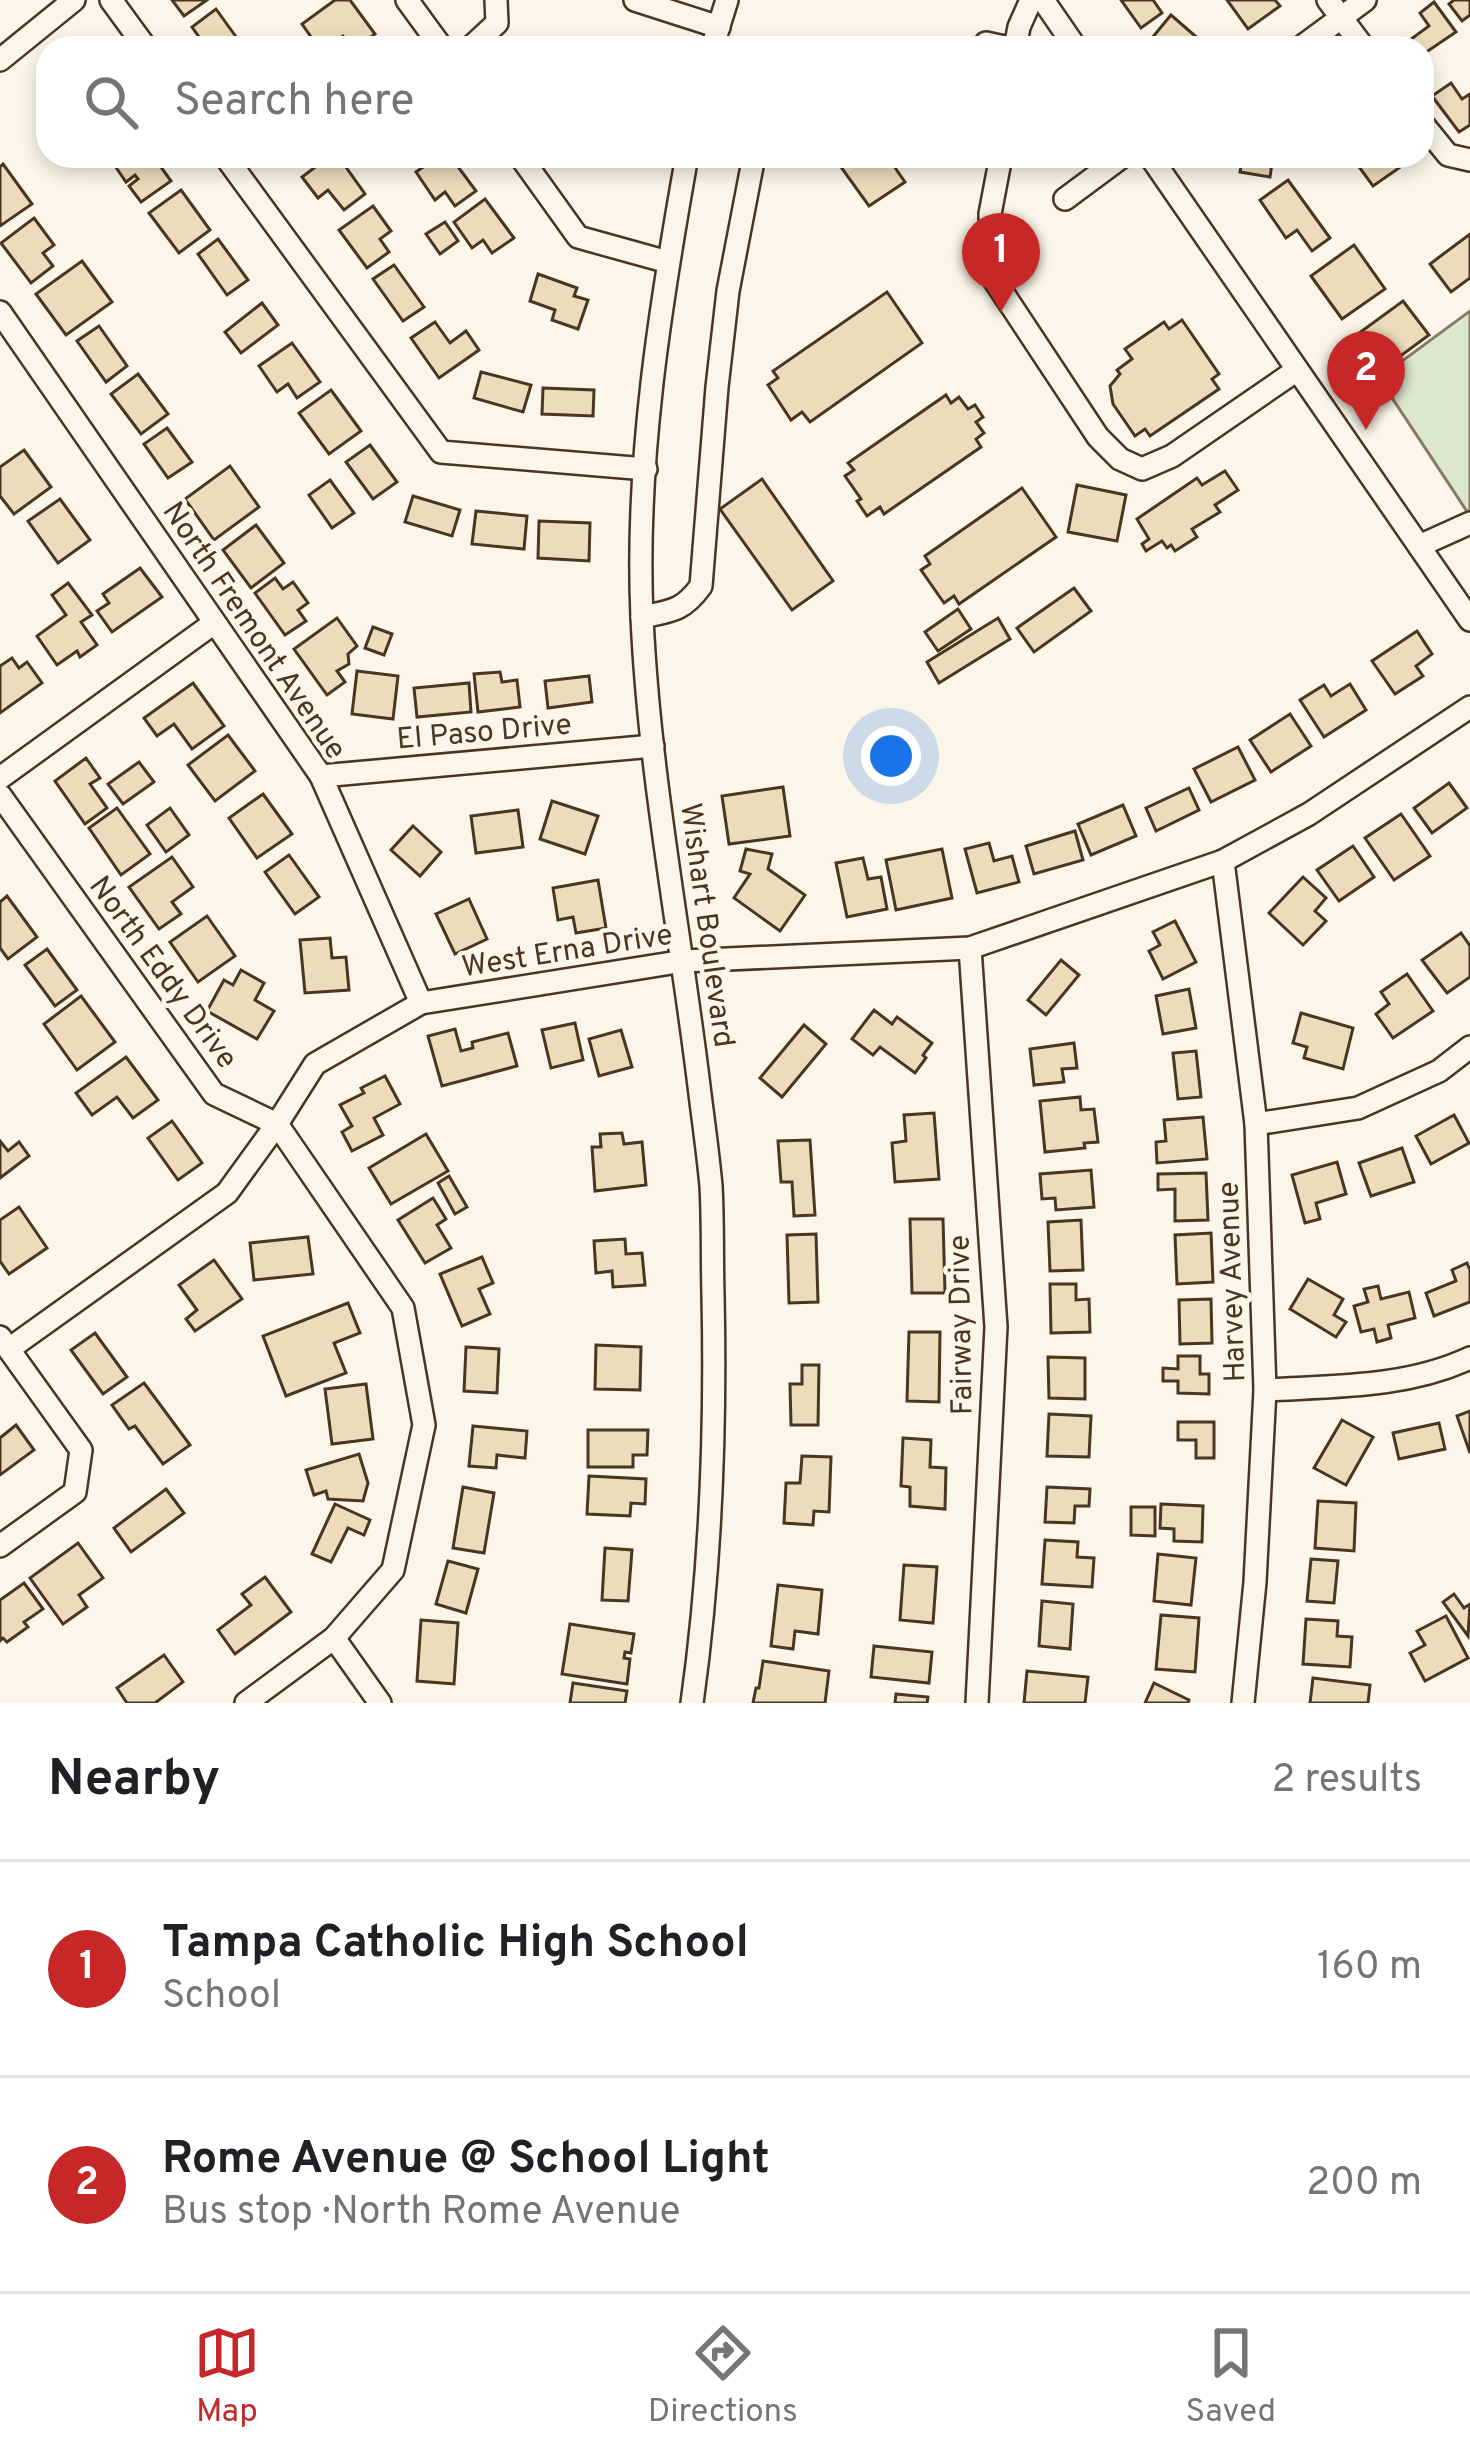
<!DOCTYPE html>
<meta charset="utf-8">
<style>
:root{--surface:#fff;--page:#f2f2f2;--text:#202124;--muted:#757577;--line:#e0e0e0;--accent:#c62828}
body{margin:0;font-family:Overpass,sans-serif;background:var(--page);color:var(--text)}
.you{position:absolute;left:891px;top:756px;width:42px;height:42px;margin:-30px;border:9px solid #fff;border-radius:50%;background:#1a73e8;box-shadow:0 0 0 18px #1a73e833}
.badge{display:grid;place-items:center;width:78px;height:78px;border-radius:50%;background:var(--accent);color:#fff;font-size:39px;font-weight:700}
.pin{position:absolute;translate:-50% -99px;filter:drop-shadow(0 3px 6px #0008)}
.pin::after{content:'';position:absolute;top:63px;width:42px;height:36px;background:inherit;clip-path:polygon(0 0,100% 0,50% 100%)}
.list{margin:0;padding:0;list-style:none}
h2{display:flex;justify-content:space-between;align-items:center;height:156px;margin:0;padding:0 48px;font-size:51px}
h2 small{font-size:39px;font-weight:400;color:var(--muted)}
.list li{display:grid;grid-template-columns:78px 1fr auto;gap:36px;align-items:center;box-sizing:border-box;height:216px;padding:0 48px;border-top:3px solid var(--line)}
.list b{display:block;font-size:45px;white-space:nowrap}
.list p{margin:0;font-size:39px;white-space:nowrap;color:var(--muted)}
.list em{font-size:39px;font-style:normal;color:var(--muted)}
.icon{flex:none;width:66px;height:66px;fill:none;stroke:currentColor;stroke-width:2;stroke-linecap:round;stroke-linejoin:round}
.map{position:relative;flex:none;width:1470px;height:1703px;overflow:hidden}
.search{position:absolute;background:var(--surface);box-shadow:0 6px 18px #0003;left:36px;right:36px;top:36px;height:132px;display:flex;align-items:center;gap:30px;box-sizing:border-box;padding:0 42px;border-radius:36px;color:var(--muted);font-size:45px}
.sheet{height:588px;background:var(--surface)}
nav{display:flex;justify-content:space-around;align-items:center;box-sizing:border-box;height:168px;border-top:3px solid var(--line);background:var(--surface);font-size:33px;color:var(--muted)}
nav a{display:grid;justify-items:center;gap:6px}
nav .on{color:var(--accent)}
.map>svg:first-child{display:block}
</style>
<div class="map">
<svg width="1470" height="1703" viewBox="0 0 1470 1703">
<rect width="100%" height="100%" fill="#fbf6e9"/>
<!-- grass -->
<polygon fill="#dce7d0" stroke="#887966" stroke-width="3" points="1470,311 1470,516 1379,378"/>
<!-- building -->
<g fill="#ecdcbc" stroke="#4a3520" stroke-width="3">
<polygon points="172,0 207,0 184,16"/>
<polygon points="335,0 350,0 375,34 356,48 351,48 343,36 326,48 319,48 302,24"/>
<polygon points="1121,0 1153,0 1162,13 1141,28"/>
<polygon points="1227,0 1275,0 1280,6 1248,29"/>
<polygon points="1454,0 1470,0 1470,15 1462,21 1449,4"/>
<polygon points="1434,2 1456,32 1422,55 1422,48 1399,48 1429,26 1420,13"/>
<polygon points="216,9 244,48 207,48 192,27"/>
<polygon points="1171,15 1209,48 1152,48 1147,44"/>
<polygon points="1451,83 1462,99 1470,94 1470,125 1459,132 1432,96"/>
<polygon points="123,156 153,156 171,181 141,202 129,186 138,179 135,175 126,182 113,163"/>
<polygon points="330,156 338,156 365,194 344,210 328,190 318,198 302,177"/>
<polygon points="439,156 450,156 476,191 455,206 445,192 435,200 416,172"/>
<polygon points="833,156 894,156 889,159 905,182 869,206"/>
<polygon points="1243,156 1273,156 1270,177 1240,172"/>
<polygon points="1351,156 1390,156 1399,168 1373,186"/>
<polygon points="3,164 32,204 0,226 0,167"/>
<polygon points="1288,180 1330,238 1312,251 1297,230 1286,238 1260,200"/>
<polygon points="181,190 210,230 179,253 149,213"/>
<polygon points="485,199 514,238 492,253 483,240 472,248 454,222"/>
<polygon points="373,206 391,231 380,239 389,252 367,268 339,230"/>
<polygon points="34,218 54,245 43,253 53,266 31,283 1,243"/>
<polygon points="445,222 458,241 440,254 426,234"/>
<polygon points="1470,234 1470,278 1451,292 1430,264"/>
<polygon points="218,239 248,280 227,295 198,254"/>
<polygon points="1354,245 1385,289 1342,319 1311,276"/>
<polygon points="82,261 112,302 66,335 36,294"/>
<polygon points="394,265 424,307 403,321 373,279"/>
<polygon points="538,274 577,288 574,296 588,300 578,329 552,320 555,310 530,301"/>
<polygon points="887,292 922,343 810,422 802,412 791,420 768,385 778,378 773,371"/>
<polygon points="1403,301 1429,335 1380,371 1355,336"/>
<polygon points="262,303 278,325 241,353 225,332"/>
<polygon points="1182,320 1219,374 1212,379 1219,389 1150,436 1145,429 1135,436 1113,404 1110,386 1120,374 1117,370 1132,359 1125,349 1164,322 1169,329"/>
<polygon points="435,322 450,343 466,331 479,350 439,378 411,338"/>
<polygon points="99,326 127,366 106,382 77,341"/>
<polygon points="292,343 320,382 297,398 288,384 277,392 259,366"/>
<polygon points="481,372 531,385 523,412 474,398"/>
<polygon points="138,374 168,414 141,434 111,394"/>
<polygon points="543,388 594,390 593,416 542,414"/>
<polygon points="331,390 361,431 329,454 299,413"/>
<polygon points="946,395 951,403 959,397 968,409 975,405 983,417 976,422 984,433 976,439 981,447 884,514 880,507 867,516 857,501 861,499 845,476 854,470 848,463"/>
<polygon points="167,428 192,462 168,478 144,444"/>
<polygon points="370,445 397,482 373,499 346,462"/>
<polygon points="24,450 51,487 14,514 0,496 0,467"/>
<polygon points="230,466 259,507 214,540 185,499"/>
<polygon points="1225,471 1238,490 1215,505 1220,512 1192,529 1197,537 1175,551 1171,545 1167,548 1162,541 1146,551 1142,544 1149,539 1137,519 1197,478 1202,485"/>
<polygon points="762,479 833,581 792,610 720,509"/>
<polygon points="330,480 354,513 332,528 309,495"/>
<polygon points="1077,485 1126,495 1117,541 1068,532"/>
<polygon points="1022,488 1056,537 959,604 954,596 944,603 921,570 930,564 925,556"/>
<polygon points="413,496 460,510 452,536 405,522"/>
<polygon points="60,499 90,540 58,563 28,521"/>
<polygon points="476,511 527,516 524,549 472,544"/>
<polygon points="539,521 590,523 589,561 538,558"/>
<polygon points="256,525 284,563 251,588 223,550"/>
<polygon points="140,568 162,597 112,632 97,611 109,603 103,594"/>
<polygon points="275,578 283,589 293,582 308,603 298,610 306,621 285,635 255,593"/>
<polygon points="68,583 92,615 81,622 97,645 80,657 77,651 57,665 37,636 66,615 52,595"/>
<polygon points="1074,588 1091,611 1034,652 1017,628"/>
<polygon points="958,609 971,629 938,651 925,632"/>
<polygon points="337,618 357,646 348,654 349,664 337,671 345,682 327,695 294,649"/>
<polygon points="998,618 1010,639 939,683 927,662"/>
<polygon points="373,627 392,634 384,655 365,648"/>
<polygon points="1417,631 1432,654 1416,666 1423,676 1395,694 1372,661"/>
<polygon points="12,658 19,668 27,662 42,683 0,713 0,666"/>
<polygon points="357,671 398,676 393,719 352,714"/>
<polygon points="500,672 502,682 517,680 520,707 478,712 474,674"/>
<polygon points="589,676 592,702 548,708 545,681"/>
<polygon points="193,683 224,726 192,749 174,724 157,736 144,718"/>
<polygon points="469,683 471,712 417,717 414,688"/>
<polygon points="1350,684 1366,710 1324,737 1300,700 1324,685 1331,696"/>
<polygon points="1290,714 1311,746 1271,772 1250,740"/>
<polygon points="228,735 255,771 215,801 188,765"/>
<polygon points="1238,747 1255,780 1211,802 1194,769"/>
<polygon points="86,758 100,778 90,784 107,808 85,824 55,781"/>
<polygon points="139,762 154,782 123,804 108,784"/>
<polygon points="1449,783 1467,808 1432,833 1414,808"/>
<polygon points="783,787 790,836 729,844 722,796"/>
<polygon points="1189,788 1199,810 1156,831 1146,808"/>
<polygon points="263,794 292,834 257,858 229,818"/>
<polygon points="552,801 598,816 585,854 540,839"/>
<polygon points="1123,805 1136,836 1091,855 1078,824"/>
<polygon points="117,808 150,854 121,875 89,828"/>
<polygon points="170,808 189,835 166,852 147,825"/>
<polygon points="518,810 523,847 476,853 471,816"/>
<polygon points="1401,814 1430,856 1394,880 1365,838"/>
<polygon points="413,826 441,852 420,876 391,850"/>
<polygon points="1075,831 1083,860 1034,874 1026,846"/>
<polygon points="989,843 994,861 1012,856 1019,882 977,893 965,849"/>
<polygon points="1353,846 1374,877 1339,901 1317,870"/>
<polygon points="746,849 772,854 768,869 805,895 780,931 734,898 750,874 740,871"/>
<polygon points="942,849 952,898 896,910 886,860"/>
<polygon points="289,855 319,897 295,914 265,872"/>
<polygon points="172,857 193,887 172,902 181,914 159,929 129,887"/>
<polygon points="863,858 868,879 881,877 887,909 847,917 836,863"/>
<polygon points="1303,877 1326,898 1315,911 1326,921 1303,945 1269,913"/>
<polygon points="598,880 606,928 576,933 573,917 558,920 553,888"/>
<polygon points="7,896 37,937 8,959 0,948 0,902"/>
<polygon points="469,899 487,939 455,954 436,914"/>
<polygon points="207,916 235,956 198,982 170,942"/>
<polygon points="1175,921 1196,962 1163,979 1149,951 1160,945 1153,932"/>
<polygon points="1461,933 1470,946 1470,977 1447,993 1422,960"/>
<polygon points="330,938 332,958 346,957 349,990 305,993 300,940"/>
<polygon points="47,949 77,990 55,1006 25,965"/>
<polygon points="1061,960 1079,975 1046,1015 1028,1000"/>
<polygon points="241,970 264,983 255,1000 274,1011 257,1039 207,1011 224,980 233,985"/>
<polygon points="1407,974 1433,1011 1393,1038 1376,1014 1389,1004 1381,992"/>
<polygon points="1189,989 1196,1028 1163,1034 1156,996"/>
<polygon points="81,996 115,1042 77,1070 44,1024"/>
<polygon points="874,1010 892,1024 897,1017 932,1043 923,1055 926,1058 915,1073 880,1047 873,1055 852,1039"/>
<polygon points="1301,1013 1353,1028 1343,1069 1304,1058 1307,1047 1293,1043"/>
<polygon points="575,1023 583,1060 551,1068 542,1030"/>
<polygon points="804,1025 826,1044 782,1097 760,1078"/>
<polygon points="455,1029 461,1051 473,1048 472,1042 508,1033 517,1066 442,1086 428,1036"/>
<polygon points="621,1030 632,1067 599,1076 589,1039"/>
<polygon points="1074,1043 1077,1068 1062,1069 1064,1082 1034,1085 1030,1049"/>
<polygon points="1196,1051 1201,1097 1178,1099 1173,1053"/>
<polygon points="126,1057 158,1100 133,1118 117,1097 92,1115 76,1093"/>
<polygon points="385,1076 400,1104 374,1118 383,1135 352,1151 342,1132 352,1126 340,1105 364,1093 361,1088"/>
<polygon points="1080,1097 1081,1110 1094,1109 1098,1142 1084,1143 1085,1148 1045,1152 1040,1101"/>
<polygon points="934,1113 939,1179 895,1182 892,1143 906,1141 904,1115"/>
<polygon points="1454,1115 1469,1143 1431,1164 1416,1136"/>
<polygon points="1203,1117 1207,1159 1157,1163 1156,1142 1166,1141 1164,1120"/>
<polygon points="172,1121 202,1163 178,1180 148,1138"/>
<polygon points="622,1133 624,1144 642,1142 646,1185 595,1191 592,1147 601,1147 600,1134"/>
<polygon points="426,1134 448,1171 391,1204 369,1168"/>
<polygon points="810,1140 815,1215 794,1216 792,1182 781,1182 778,1141"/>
<polygon points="0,1141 8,1151 19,1142 29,1156 0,1178"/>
<polygon points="1402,1148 1414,1182 1371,1196 1359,1163"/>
<polygon points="1337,1162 1346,1194 1316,1203 1320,1219 1305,1223 1292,1175"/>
<polygon points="1091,1170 1094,1207 1056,1210 1055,1198 1042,1199 1040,1174"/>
<polygon points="1206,1173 1208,1220 1175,1221 1175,1189 1158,1190 1158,1174"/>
<polygon points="449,1176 467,1207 455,1214 438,1183"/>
<polygon points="433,1198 446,1219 437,1225 451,1248 425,1263 398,1220"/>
<polygon points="19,1207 47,1248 9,1274 0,1261 0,1220"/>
<polygon points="910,1219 943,1219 945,1293 912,1293"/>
<polygon points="1081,1220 1083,1270 1050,1271 1048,1222"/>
<polygon points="1211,1233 1213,1282 1177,1284 1175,1235"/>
<polygon points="816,1234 818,1302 789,1303 787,1235"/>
<polygon points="308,1237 313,1274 254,1280 250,1243"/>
<polygon points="625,1239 626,1254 642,1253 645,1285 613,1287 612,1271 596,1273 594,1241"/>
<polygon points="482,1257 493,1283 479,1289 490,1314 462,1326 440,1274"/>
<polygon points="214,1260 242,1299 195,1331 186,1319 197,1310 179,1285"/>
<polygon points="1467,1263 1470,1270 1470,1302 1434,1316 1426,1293 1456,1281 1452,1270"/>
<polygon points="1308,1279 1343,1299 1334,1315 1346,1322 1336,1337 1290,1309"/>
<polygon points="1050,1284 1076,1284 1076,1300 1089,1299 1090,1332 1051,1333"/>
<polygon points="1378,1286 1381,1299 1409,1292 1415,1318 1388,1325 1391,1338 1377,1342 1374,1329 1361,1332 1354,1306 1368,1302 1364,1289"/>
<polygon points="1211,1299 1212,1343 1180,1344 1179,1300"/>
<polygon points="348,1303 360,1333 334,1343 346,1373 286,1396 263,1336"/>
<polygon points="909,1332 940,1332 939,1402 907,1401"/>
<polygon points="95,1333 127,1377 103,1394 71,1350"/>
<polygon points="596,1345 641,1347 640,1390 595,1389"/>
<polygon points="466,1347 499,1349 497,1393 464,1391"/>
<polygon points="1178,1356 1200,1356 1200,1374 1209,1374 1209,1394 1178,1393 1178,1381 1163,1381 1163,1368 1178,1369"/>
<polygon points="1048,1357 1085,1358 1085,1399 1049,1398"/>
<polygon points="802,1365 819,1365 818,1425 791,1425 790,1384 802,1384"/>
<polygon points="144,1383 190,1445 163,1464 135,1426 129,1429 112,1405"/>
<polygon points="366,1384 373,1439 332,1444 325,1389"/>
<polygon points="1470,1411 1470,1453 1457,1416"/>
<polygon points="1049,1414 1091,1416 1089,1457 1047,1456"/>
<polygon points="1342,1420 1373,1437 1346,1485 1314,1468"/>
<polygon points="1178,1422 1214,1422 1214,1458 1196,1458 1196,1440 1178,1440"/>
<polygon points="1439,1423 1445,1449 1399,1459 1393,1433"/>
<polygon points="16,1425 34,1450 0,1475 0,1438"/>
<polygon points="473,1426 527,1431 525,1458 497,1455 496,1468 469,1466"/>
<polygon points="588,1430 648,1430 647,1455 633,1455 633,1467 588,1467"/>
<polygon points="903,1438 931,1440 930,1467 946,1468 945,1509 910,1506 910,1487 901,1486"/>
<polygon points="359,1454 368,1483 363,1501 328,1499 326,1491 314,1495 306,1470"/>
<polygon points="802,1456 831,1457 829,1512 814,1511 813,1525 784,1523 786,1483 800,1483"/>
<polygon points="589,1476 646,1479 645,1504 631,1503 630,1516 587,1514"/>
<polygon points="463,1487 494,1493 484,1553 453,1548"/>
<polygon points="1047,1487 1090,1489 1089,1506 1075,1506 1074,1523 1045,1522"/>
<polygon points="166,1489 184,1513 131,1552 114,1528"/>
<polygon points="1318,1501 1356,1503 1354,1551 1315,1548"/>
<polygon points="335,1504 370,1520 364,1535 348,1528 331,1562 312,1554"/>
<polygon points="1161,1504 1203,1506 1202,1542 1174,1541 1174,1529 1160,1528"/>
<polygon points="1131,1507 1155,1507 1155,1536 1131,1535"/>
<polygon points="1045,1540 1078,1542 1077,1557 1094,1558 1092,1587 1042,1584"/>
<polygon points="78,1543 103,1578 79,1595 87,1607 63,1624 30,1578"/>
<polygon points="605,1548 632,1550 628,1601 602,1600"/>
<polygon points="1158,1554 1196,1558 1191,1605 1154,1601"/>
<polygon points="1311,1559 1338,1561 1334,1603 1307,1601"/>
<polygon points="448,1561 478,1569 466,1613 436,1604"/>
<polygon points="904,1565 937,1567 933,1623 900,1620"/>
<polygon points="265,1577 291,1612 235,1654 218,1630 251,1605 242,1594"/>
<polygon points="24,1583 43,1609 24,1622 28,1627 7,1642 3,1638 0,1641 0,1600"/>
<polygon points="778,1585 822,1590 818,1634 795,1631 793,1649 771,1646"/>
<polygon points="1454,1594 1464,1608 1470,1604 1468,1636 1443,1602"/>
<polygon points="1042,1601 1073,1604 1070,1649 1039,1646"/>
<polygon points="1161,1615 1199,1618 1195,1672 1156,1669"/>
<polygon points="1446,1616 1468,1658 1425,1681 1410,1653 1425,1645 1417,1631"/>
<polygon points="1306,1619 1338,1621 1337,1636 1352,1637 1350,1667 1303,1664"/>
<polygon points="421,1620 458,1623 454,1684 417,1681"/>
<polygon points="570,1624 634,1634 631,1653 625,1652 624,1658 630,1659 627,1684 562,1674"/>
<polygon points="874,1646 932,1652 929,1683 871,1677"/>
<polygon points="164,1655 183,1682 155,1703 127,1703 117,1688"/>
<polygon points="763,1661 829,1671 825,1703 753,1703 756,1688 759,1688"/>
<polygon points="1027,1671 1088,1677 1085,1703 1024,1703"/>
<polygon points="1313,1678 1370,1685 1368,1703 1310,1703"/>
<polygon points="573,1683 627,1691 625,1703 570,1703"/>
<polygon points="1154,1683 1189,1700 1188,1703 1145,1703"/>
<polygon points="896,1694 928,1697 927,1703 895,1703"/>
</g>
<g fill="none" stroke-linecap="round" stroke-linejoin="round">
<defs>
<g id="minor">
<polyline points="111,0 146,48"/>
<polyline points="407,0 442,48"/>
<polyline points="635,0 719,27"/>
<polyline points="1043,0 1076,48"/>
<polyline points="1328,0 1364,48"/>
<polyline points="986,43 1009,48"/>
<polyline points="470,48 497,23 496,0"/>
<polyline points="712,48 727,0"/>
<polyline points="1015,48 1019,27 1031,0"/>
<polyline points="1300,48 1365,0"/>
<polyline points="0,60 74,0"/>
<polyline points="1422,123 1448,155 1470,160"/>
<polyline points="225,156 441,452 646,469"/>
<polyline points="520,156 578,237 668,262"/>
<path d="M687,156C660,307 635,463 642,617C649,774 680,930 699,1086C703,1119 708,1153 711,1186C713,1222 712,1259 713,1295C716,1432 711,1567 692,1703"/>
<polyline points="1001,156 990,214 991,275 1098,437 1120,459 1142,469 1172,456 1297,370"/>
<polyline points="1150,156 1470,620"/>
<polyline points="1065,199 1123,156"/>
<polyline points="0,312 321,776 421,1003"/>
<polyline points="1419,546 1470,523"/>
<path d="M642,617C671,611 683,611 701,586L717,387L728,291L754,156"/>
<polyline points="321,776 653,746"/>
<polyline points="0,778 214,623"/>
<polyline points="0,795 214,1094 277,1124 403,1308 424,1425 393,1570 334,1638 246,1703"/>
<polyline points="1223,861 1256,1124 1265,1390 1255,1582 1243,1703"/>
<polyline points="970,948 996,1327 977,1703"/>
<polyline points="1256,1124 1358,1108 1439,1071 1470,1047"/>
<polyline points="0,1337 81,1450 75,1492 0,1546"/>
<polyline points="9,1349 227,1193 277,1124 315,1064 421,1003 684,961 970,948 1223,861 1309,814 1470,707"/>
<path d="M1265,1390C1334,1386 1406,1388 1470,1358"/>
<polyline points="334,1638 380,1703"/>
</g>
</defs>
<!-- minor casing -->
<use href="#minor" stroke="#4a3520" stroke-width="26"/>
<!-- minor -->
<use href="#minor" stroke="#fbf6e9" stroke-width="21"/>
</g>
<g text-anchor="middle" stroke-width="9" stroke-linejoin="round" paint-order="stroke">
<!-- street labels -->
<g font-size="30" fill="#4a3520" stroke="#fbf6e9">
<text transform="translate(255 630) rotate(56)" y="10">North Fremont Avenue</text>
<text transform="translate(484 731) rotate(-5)" y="10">El Paso Drive</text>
<text transform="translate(708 925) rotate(82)" y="10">Wishart Boulevard</text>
<text transform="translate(567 950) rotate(-9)" y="10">West Erna Drive</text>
<text transform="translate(164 972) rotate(54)" y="10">North Eddy Drive</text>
<text transform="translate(1231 1282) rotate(-92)" y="10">Harvey Avenue</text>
<text transform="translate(960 1325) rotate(-91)" y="10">Fairway Drive</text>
</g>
</g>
</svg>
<div class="you"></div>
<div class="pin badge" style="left:1001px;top:312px">1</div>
<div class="pin badge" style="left:1366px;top:430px">2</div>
<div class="search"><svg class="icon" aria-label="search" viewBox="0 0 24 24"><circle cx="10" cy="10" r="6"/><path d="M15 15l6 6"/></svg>Search here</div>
</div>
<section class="sheet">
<h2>Nearby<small>2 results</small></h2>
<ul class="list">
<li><span class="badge">1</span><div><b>Tampa Catholic High School</b><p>School</p></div><em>160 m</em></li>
<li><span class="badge">2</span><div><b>Rome Avenue @ School Light</b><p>Bus stop · North Rome Avenue</p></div><em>200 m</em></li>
</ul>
</section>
<nav>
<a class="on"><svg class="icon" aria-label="map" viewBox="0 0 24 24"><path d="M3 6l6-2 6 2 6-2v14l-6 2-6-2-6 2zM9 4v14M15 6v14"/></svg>Map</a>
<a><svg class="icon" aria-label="directions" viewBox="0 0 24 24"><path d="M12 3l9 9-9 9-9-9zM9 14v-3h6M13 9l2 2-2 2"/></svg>Directions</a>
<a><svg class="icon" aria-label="saved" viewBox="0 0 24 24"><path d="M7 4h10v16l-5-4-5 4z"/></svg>Saved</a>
</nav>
